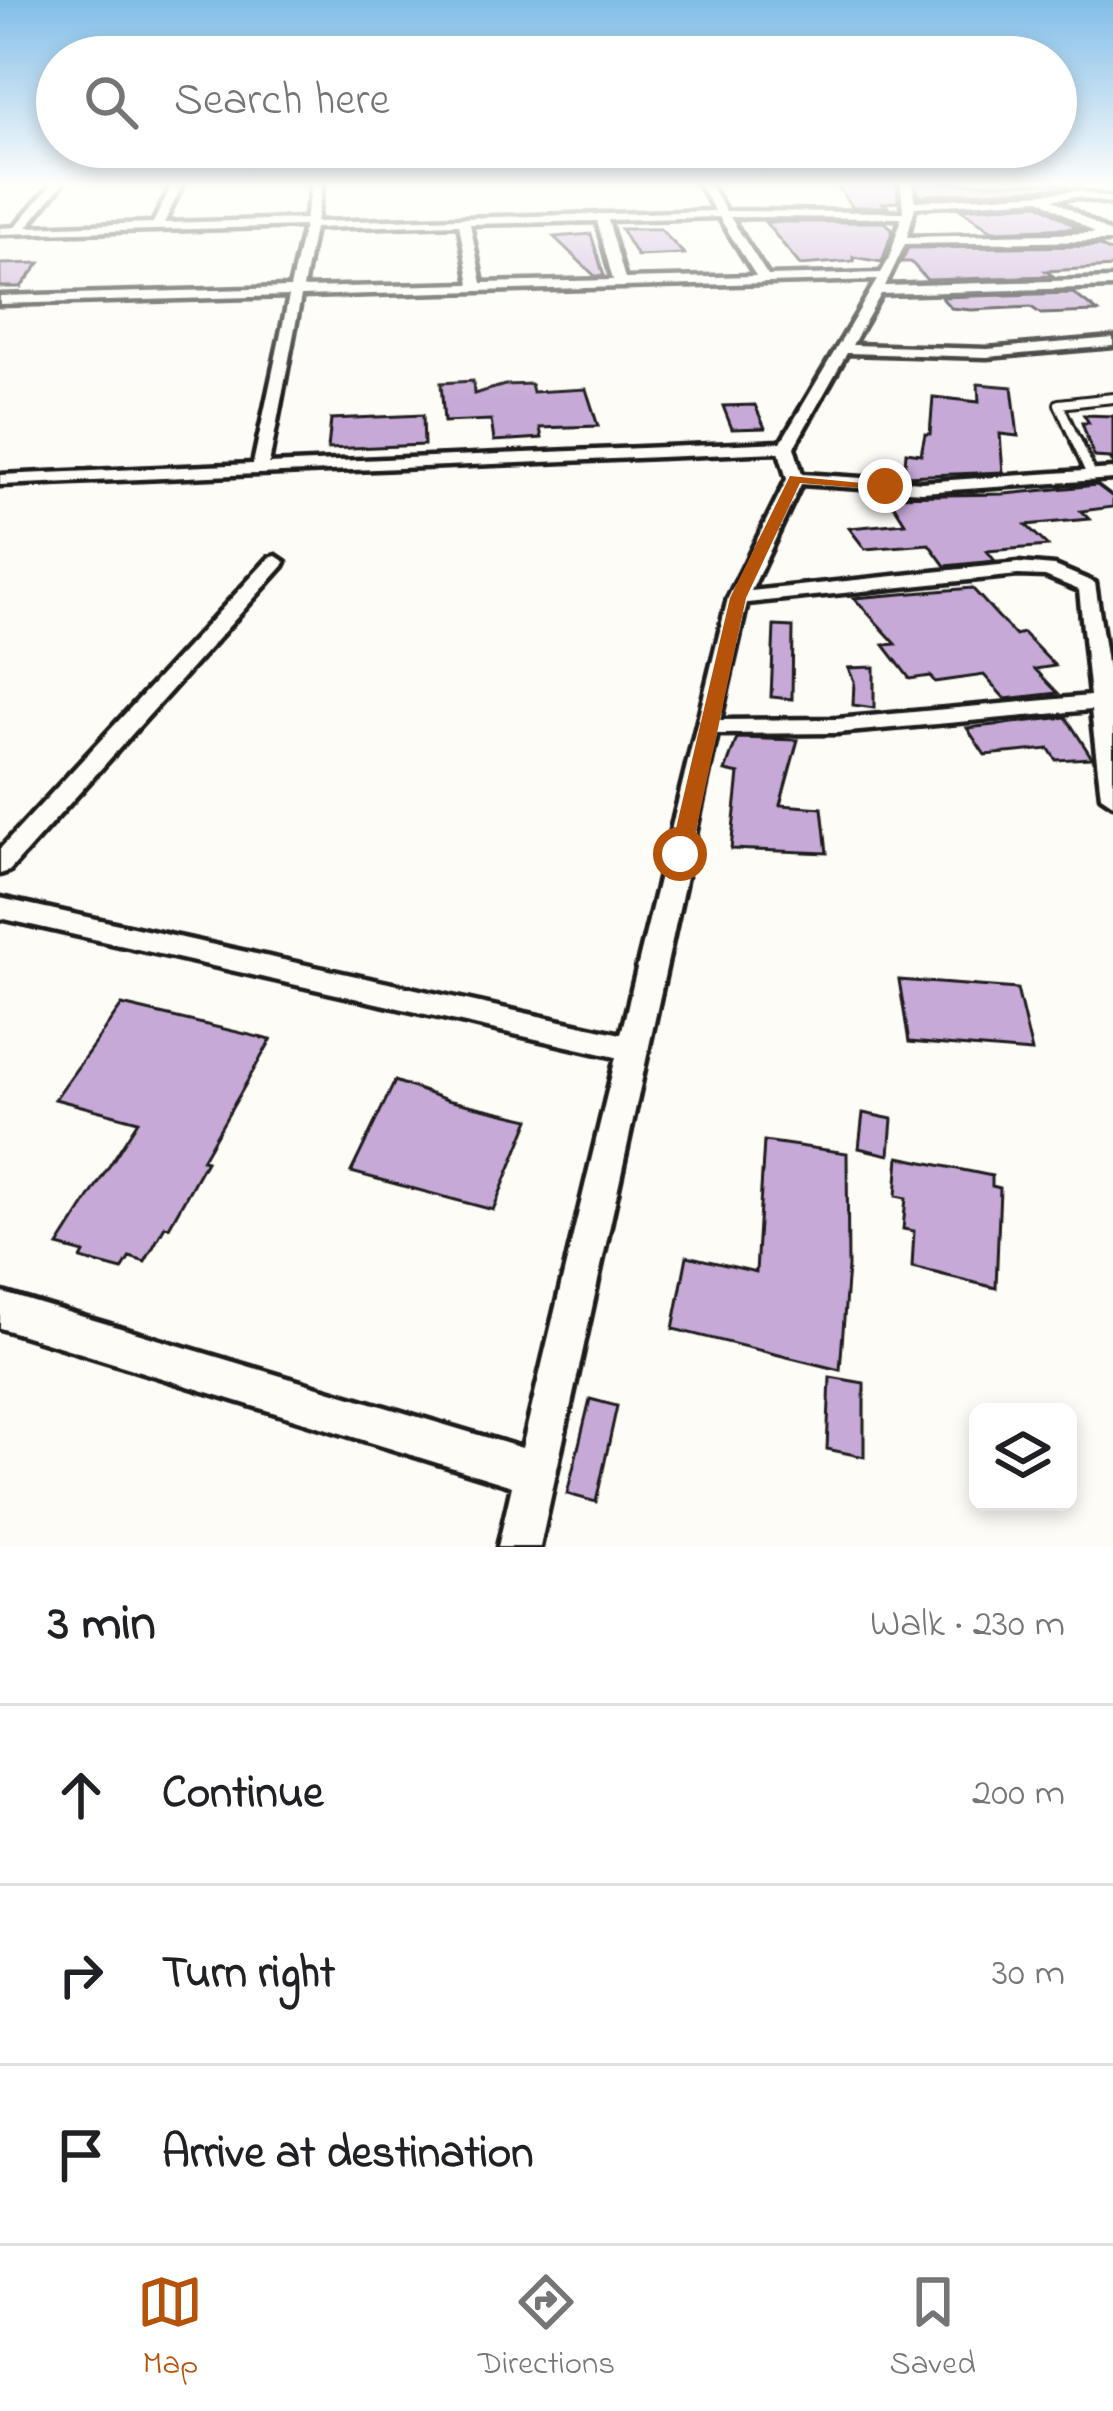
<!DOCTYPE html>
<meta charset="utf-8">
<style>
:root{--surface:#fff;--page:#f6f6f6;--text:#202124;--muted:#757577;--line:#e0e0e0;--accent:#b45309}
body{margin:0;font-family:"Indie Flower",sans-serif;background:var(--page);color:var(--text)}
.controls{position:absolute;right:36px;bottom:36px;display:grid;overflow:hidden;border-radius:18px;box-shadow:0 6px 18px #0003}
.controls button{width:108px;height:108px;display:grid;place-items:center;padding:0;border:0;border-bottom:3px solid var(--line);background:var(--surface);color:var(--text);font:60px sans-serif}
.stop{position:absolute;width:36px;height:36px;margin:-27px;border:9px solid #b45309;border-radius:50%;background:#fff}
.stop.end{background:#b45309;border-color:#fff;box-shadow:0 3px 12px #0008}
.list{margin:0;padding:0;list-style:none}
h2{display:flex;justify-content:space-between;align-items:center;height:156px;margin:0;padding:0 48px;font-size:51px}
h2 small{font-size:39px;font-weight:400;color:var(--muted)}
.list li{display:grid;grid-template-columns:78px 1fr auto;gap:36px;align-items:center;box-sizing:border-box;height:180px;padding:0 48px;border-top:3px solid var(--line)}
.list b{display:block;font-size:45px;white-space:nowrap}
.list em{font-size:39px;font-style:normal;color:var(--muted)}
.icon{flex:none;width:66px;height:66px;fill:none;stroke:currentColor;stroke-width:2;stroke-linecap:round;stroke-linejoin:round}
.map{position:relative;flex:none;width:1113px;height:1547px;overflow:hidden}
.search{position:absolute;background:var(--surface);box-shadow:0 6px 18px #0003;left:36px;right:36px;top:36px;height:132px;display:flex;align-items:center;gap:30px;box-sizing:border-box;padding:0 42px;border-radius:66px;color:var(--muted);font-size:45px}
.sheet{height:696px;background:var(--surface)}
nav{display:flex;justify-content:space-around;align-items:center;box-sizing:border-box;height:168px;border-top:3px solid var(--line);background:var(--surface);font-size:33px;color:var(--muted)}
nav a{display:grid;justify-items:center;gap:6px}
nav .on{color:var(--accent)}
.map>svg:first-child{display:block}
</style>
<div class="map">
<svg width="1113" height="1547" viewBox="0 0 1113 1547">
<rect width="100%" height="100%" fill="#fdfcf7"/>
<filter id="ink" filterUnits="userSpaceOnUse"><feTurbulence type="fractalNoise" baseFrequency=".00833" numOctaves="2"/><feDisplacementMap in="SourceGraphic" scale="24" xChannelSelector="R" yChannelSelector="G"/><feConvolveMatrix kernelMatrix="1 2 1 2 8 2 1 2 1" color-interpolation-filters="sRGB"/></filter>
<g filter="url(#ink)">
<!-- building -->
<g fill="#c6a9d6" stroke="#1c1c1c" stroke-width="3">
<polygon points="835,183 897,183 898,202 883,203 888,207 852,207"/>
<polygon points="916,183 1061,183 1069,187 919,196"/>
<polygon points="1039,204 1078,228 992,231 960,209"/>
<polygon points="765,222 884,222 893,229 882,262 853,257 854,261 800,265"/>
<polygon points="621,229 660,229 684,254 637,256"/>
<polygon points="591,234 604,276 595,276 554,237"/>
<polygon points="1100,246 1113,253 1113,267 1046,271 1053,276 927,280 911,262 901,262 908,248"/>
<polygon points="40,263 21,287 0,287 0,264"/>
<polygon points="1073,293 1098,312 1041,314 1031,307 971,310 951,308 941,297"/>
<polygon points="473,381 474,394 505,385 531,384 533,392 586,389 598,426 540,428 542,438 494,441 491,420 444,422 441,383"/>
<polygon points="978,384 1012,387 1018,436 1000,434 1003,472 904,476 906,452 921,454 925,434 930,434 933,397 979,402"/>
<polygon points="755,405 765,428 732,429 723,406"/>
<polygon points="423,415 424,445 328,449 331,419"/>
<polygon points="1084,415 1113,416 1113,463 1110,458 1094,457 1082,423 1089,423"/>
<polygon points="1097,485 1113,497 1113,507 1081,511 1089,519 1026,525 1048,546 987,551 995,561 945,566 929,544 865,549 849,528 905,523 888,496 1005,494"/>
<polygon points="972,588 1015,635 1023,633 1055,666 1035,669 1058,693 1005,699 984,675 935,682 930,676 910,679 884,645 896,644 854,598"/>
<polygon points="774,626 793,627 792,699 771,697"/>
<polygon points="874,667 874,708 853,705 854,681 848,668"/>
<polygon points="1066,717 1092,758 1056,760 1049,749 985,755 967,728"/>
<polygon points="737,738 798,740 780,805 822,808 827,853 731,849 739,774 725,771"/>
<polygon points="899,980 1017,989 1032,1052 909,1042"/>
<polygon points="122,1005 271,1040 202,1160 206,1161 169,1227 165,1226 145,1262 130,1257 122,1270 81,1259 84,1253 58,1246 138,1121 55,1099"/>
<polygon points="395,1081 447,1100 530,1119 493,1210 351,1172"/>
<polygon points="863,1113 892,1119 889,1155 859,1148"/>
<polygon points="764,1141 847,1153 848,1267 840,1370 673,1329 687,1256 756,1272"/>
<polygon points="899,1157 992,1176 992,1186 1000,1188 996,1288 912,1267 914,1231 903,1229 906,1198 896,1196"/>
<polygon points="830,1377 864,1383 864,1457 827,1449"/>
<polygon points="590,1399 617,1406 596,1502 567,1494"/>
</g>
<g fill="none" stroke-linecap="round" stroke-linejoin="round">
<defs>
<polyline id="lane-far1" points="1077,444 1059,404 1113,398"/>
<polyline id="lane" points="1076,441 1092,476"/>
<g id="street">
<path d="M53,183H63L27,227L153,223L173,183H183L164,223L305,219L313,183H323L316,222L715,211L698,183H708L726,211L903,212L901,183H911L915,201L1077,191L1113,198V204L1077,197L1053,199L1112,234L1113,241L905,244L885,286L1113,279V287L881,294L852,345L987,349L1113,338V346L987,357L847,353L794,447L802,474L922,482L1113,469V479L922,492L801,484L751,591L1018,563L1055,566L1095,583L1113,703V804L1101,796L1091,710L837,733L717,734L540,1547H498L512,1486L0,1328V1292L522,1448L616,1057L0,918V898L621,1034L728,598L787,479L779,452L0,485V475L253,464L289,296L0,304V296L290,288L304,226L0,234V228L15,227ZM1040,199L1095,233L907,237L915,207ZM719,217L756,276L625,279L608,220ZM730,217L901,218L890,257L881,273L768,276ZM597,221L613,280L482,283L470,224ZM459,224L470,284L303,288L314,228ZM877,280L781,442L269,464L301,296ZM1018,575L1045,576L1079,590L1090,696L837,719L720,720L747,603Z"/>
<polygon points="276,556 285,562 283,566 9,871 0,874 0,849 269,558"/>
</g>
</defs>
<!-- lane-far1 casing -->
<use href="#lane-far1" stroke="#1c1c1c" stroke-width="14"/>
<!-- lane casing -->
<use href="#lane" stroke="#1c1c1c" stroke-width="16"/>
<!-- street casing -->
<use href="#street" stroke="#1c1c1c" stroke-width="9"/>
<!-- lane-far1 -->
<use href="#lane-far1" stroke="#fdfcf7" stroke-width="8"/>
<!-- lane -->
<use href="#lane" stroke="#fdfcf7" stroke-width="9"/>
<!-- street -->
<use href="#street" fill="#fdfcf7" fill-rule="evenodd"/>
</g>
</g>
<!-- sky -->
<linearGradient id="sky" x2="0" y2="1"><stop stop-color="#81bde8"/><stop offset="0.46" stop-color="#fefefb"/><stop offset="1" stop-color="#fefefb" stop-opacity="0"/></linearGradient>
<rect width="1113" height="399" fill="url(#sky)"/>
<!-- route -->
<polygon fill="#b45309" points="790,476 892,486 885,490 800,483 746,598 691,854 680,861 673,859 670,854 730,598"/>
</svg>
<div class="controls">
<button><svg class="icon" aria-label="layers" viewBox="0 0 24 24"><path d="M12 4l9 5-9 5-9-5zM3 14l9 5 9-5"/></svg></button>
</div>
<div class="stop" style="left:680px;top:854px"></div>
<div class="stop end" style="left:885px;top:486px"></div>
<div class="search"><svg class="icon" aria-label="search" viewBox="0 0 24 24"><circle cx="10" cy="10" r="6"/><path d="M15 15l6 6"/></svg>Search here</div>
</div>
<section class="sheet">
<h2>3 min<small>Walk · 230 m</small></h2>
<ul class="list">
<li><svg class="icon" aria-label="ahead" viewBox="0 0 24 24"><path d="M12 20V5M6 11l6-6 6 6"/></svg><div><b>Continue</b></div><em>200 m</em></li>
<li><svg class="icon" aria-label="right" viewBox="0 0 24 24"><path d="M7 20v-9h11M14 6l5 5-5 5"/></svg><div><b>Turn right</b></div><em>30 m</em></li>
<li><svg class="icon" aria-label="arrive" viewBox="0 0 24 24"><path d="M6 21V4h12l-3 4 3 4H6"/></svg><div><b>Arrive at destination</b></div></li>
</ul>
</section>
<nav>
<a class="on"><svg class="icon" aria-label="map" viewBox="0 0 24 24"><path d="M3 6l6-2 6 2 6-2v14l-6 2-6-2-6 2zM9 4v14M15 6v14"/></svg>Map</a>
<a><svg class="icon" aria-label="directions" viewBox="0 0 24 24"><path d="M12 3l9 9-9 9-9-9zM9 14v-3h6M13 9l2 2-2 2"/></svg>Directions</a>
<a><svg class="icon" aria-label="saved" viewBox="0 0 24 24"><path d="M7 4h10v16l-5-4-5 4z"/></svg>Saved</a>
</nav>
